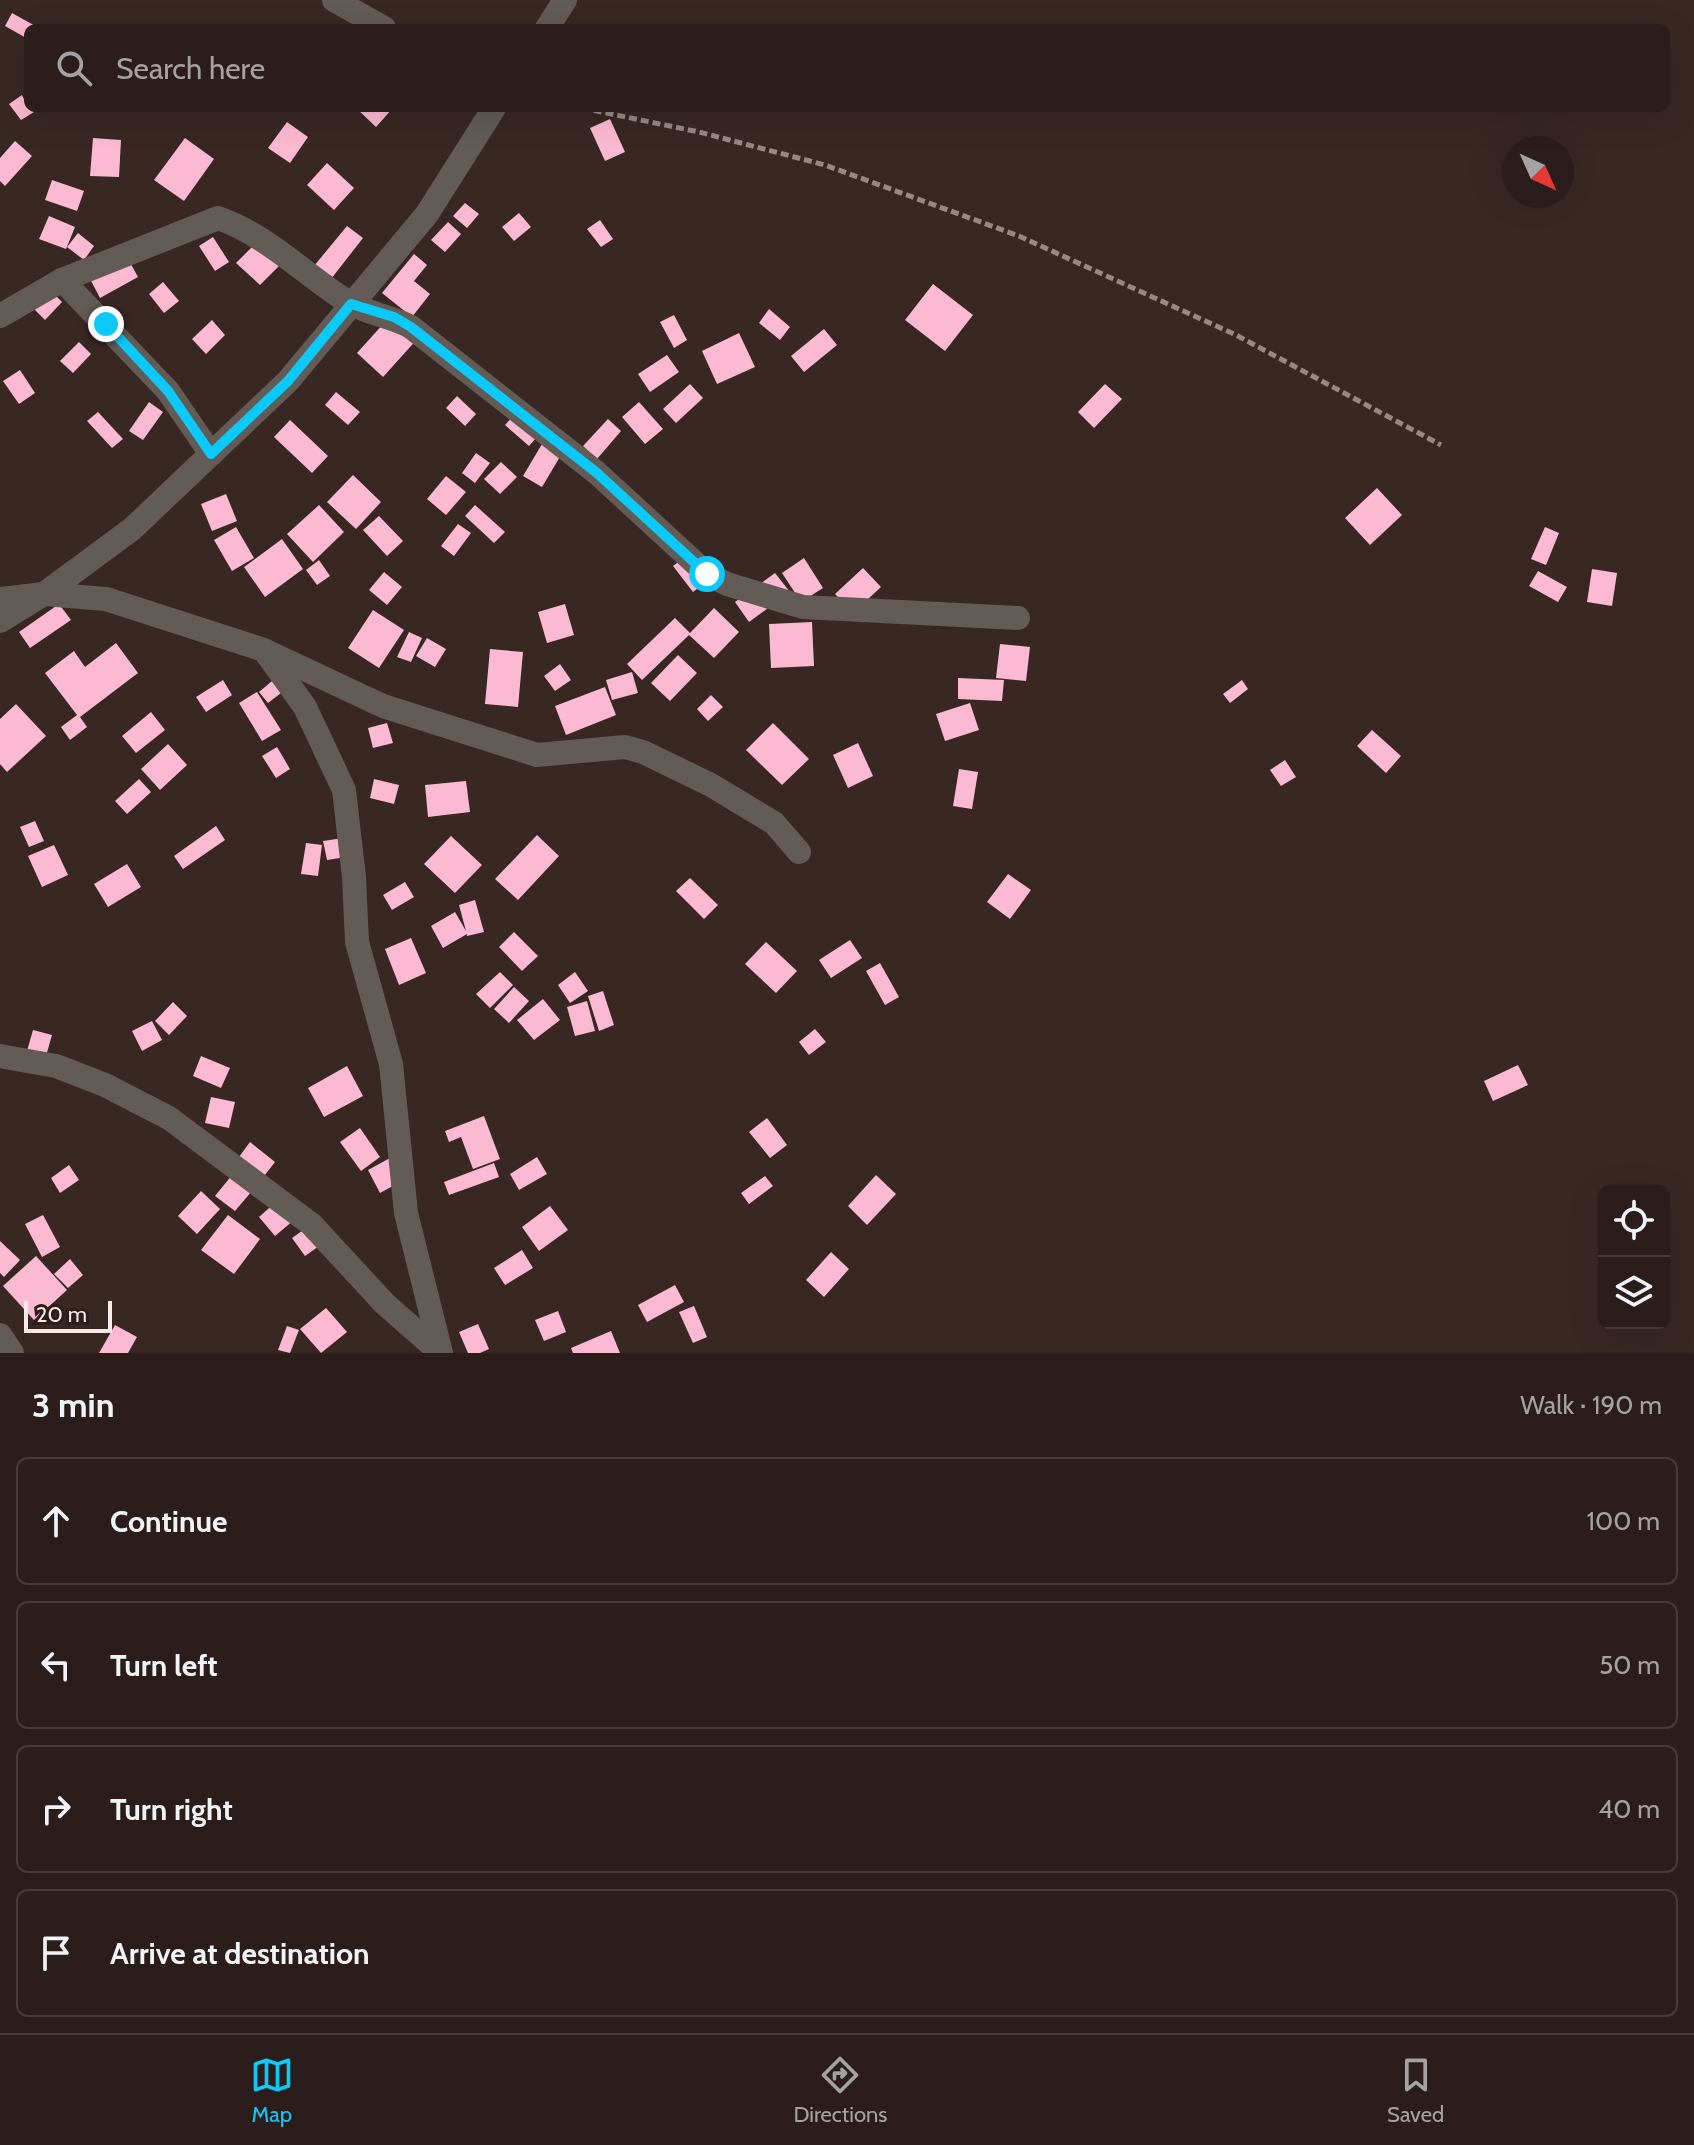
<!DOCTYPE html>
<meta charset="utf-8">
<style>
:root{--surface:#2b1d1b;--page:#332624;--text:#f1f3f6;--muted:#a6a2a3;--line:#473b3a;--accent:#0bcafa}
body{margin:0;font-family:Cabin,sans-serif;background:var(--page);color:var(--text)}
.controls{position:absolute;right:24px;bottom:24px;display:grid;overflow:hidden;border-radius:12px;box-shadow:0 8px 32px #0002}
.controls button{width:72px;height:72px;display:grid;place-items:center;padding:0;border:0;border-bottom:2px solid var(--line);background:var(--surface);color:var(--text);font:40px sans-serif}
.compass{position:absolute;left:1502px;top:136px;width:72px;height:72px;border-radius:50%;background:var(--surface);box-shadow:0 8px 32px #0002;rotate:135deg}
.scale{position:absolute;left:24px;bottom:20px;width:88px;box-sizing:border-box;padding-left:8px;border:4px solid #f7eae9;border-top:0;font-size:22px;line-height:28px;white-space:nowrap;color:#f7eae9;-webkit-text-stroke:6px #2f1d1b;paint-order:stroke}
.stop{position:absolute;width:24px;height:24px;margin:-18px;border:6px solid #0bcafa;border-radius:50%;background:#fff}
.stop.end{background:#0bcafa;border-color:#fff;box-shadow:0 2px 8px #0008}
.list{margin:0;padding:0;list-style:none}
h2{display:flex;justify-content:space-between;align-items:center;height:104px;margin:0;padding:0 32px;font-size:34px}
h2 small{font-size:26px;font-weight:400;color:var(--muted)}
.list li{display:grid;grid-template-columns:52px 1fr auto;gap:24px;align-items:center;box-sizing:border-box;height:128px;margin:0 16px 16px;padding:0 16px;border:2px solid var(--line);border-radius:12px}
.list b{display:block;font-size:30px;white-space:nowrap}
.list em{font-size:26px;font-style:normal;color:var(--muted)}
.icon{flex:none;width:44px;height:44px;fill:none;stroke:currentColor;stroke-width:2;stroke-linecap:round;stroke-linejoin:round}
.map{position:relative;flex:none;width:1694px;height:1353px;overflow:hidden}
.search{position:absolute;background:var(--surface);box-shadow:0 8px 32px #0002;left:24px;right:24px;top:24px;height:88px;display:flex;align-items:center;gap:20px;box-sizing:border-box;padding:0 28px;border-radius:12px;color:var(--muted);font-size:30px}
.sheet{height:680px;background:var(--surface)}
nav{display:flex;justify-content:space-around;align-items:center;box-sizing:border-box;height:112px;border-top:2px solid var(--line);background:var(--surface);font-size:22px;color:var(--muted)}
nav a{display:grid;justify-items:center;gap:4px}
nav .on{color:var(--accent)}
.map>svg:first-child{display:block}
</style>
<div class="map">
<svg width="1694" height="1353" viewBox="0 0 1694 1353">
<rect width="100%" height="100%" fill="#392724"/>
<!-- building -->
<g fill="#fcb9d2">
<polygon points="12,13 39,28 28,28 28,39 5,26"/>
<polygon points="22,95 28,108 34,112 21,120 9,104"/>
<polygon points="356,108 393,108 376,127"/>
<polygon points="610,119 625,152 605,161 590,128"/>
<polygon points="287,122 308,137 290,163 268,148"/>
<polygon points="93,138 121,140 119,177 90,176"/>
<polygon points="185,138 214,159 184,201 154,180"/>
<polygon points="15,141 32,156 5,186 0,181 0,158"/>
<polygon points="327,163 354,188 334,210 307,185"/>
<polygon points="52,180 84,191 77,211 45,200"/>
<polygon points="465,203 479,214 467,228 453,216"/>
<polygon points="519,213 531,227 514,241 502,227"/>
<polygon points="49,216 75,227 66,249 39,239"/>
<polygon points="600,220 613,239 601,247 587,229"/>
<polygon points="448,222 461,234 445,252 431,240"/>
<polygon points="347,226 363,238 331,279 314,266"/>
<polygon points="78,233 94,246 84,260 67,247"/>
<polygon points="213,237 229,262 215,271 199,246"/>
<polygon points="255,244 279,266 260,285 236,263"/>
<polygon points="414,254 427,265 414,281 430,294 412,317 382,293"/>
<polygon points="127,257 138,277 100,298 89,277"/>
<polygon points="163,282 179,301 164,313 149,294"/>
<polygon points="933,284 973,315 945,351 905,320"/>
<polygon points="49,289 62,302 45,320 31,306"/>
<polygon points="769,309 790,327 780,340 759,323"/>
<polygon points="394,312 420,336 383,377 357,353"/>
<polygon points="674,315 687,340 674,348 660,322"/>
<polygon points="212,320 225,335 206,354 192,339"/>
<polygon points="824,329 837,345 804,372 791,356"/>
<polygon points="739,333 755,367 717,384 702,351"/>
<polygon points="79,342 91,354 73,373 60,361"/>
<polygon points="667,355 679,372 650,392 638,374"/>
<polygon points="20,370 35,393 19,404 3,381"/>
<polygon points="690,384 703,398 676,423 663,409"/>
<polygon points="1105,384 1122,399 1094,428 1078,412"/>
<polygon points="336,392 360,412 348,425 325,405"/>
<polygon points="457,396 476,414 465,426 446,408"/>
<polygon points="149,402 163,412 143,440 129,431"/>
<polygon points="639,402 663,429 645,444 622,417"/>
<polygon points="521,407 545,428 529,446 505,425"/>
<polygon points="98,412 123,439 112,448 87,421"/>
<polygon points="608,419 621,431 597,459 583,446"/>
<polygon points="290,420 328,456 312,473 274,437"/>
<polygon points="542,444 561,455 542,487 523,476"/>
<polygon points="476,453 490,463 475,483 462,473"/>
<polygon points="501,462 517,477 500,494 484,479"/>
<polygon points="353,475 381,502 356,529 327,502"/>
<polygon points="446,476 466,492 446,515 427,499"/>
<polygon points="1377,488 1402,515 1370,545 1345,518"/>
<polygon points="226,494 237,521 212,531 201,504"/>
<polygon points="319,505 344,532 313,562 287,534"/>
<polygon points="475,505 505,532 494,543 465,516"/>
<polygon points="379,516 403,541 387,556 363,530"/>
<polygon points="458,524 471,533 454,556 441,546"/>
<polygon points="236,527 254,558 232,571 214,540"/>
<polygon points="1545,527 1559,533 1546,565 1531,559"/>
<polygon points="282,539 303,569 265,597 244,567"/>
<polygon points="690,553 710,579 693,592 673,566"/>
<polygon points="804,558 823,588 801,602 782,573"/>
<polygon points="319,560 330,576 317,585 306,570"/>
<polygon points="863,568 881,587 853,613 835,594"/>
<polygon points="1592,569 1617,573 1612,606 1587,602"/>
<polygon points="1538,571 1567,587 1558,602 1529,586"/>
<polygon points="384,572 402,587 387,605 369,590"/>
<polygon points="775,573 790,592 749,622 735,602"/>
<polygon points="59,604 71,620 30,648 19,632"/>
<polygon points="565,604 574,635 547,643 538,612"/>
<polygon points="714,608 739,632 714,658 689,635 642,680 627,664 675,618 690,633"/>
<polygon points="373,610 404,630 379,668 348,648"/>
<polygon points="812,622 814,666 771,668 769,624"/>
<polygon points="409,632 422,638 411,662 397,657"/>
<polygon points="427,638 446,649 435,667 416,656"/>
<polygon points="116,643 138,673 80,717 87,727 70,740 61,727 77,715 45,673 74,651 85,667"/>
<polygon points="1000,644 1030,647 1026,681 996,678"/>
<polygon points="490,649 523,652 518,707 485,704"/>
<polygon points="678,655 697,673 670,701 651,683"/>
<polygon points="560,664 571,680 555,691 544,676"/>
<polygon points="284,671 294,683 268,703 259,692"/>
<polygon points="632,672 638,693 612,700 606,680"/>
<polygon points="958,678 1004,680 1002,701 958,699"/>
<polygon points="223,680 232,695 206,712 196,697"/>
<polygon points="1242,680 1248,689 1230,703 1223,694"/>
<polygon points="605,687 616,715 566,735 555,706"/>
<polygon points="257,692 281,730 262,741 239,703"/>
<polygon points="711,695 723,707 708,721 697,709"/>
<polygon points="970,703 979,730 945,741 936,714"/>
<polygon points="16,704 46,736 7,772 0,764 0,719"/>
<polygon points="151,712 165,730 136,753 122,736"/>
<polygon points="387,723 393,743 373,748 368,728"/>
<polygon points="773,723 809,759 782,785 746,750"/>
<polygon points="1372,730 1401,756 1386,773 1357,746"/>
<polygon points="858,743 873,776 848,788 833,755"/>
<polygon points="168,744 187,765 160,790 141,769"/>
<polygon points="277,747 290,769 276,778 262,756"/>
<polygon points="1285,760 1296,777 1281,786 1270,770"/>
<polygon points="959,769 978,772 972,809 953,806"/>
<polygon points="139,779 151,792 127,814 115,801"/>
<polygon points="374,779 399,785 394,804 370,798"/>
<polygon points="466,781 470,812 428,817 425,785"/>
<polygon points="35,821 44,841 29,847 20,827"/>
<polygon points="216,826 225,840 183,869 174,856"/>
<polygon points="537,835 559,856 518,900 495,879"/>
<polygon points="451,836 482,865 455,893 424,864"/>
<polygon points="350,837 353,856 327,860 323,841"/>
<polygon points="306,843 322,845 318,876 301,874"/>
<polygon points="54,845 68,875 42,887 28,856"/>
<polygon points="127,864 141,887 108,907 94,884"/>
<polygon points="1008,874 1031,890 1010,919 987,902"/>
<polygon points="690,878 718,905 704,919 676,891"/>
<polygon points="405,882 414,897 392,910 383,895"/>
<polygon points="475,900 484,932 467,936 467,934 443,948 431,926 455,912 466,931 459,905"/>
<polygon points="514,932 538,956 522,971 499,947"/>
<polygon points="411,938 426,973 399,985 385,949"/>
<polygon points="850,940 862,958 831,978 819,960"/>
<polygon points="766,942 797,971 776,993 745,964"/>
<polygon points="880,963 899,997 885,1005 866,971"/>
<polygon points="500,972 513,985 490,1008 476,994"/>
<polygon points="575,972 588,991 570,1003 558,985"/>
<polygon points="514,987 529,1001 509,1023 494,1009"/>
<polygon points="603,991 614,1025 599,1031 588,996"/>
<polygon points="543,999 560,1020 534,1040 517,1020"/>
<polygon points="587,1001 595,1031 575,1036 567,1007"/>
<polygon points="173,1002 187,1016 169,1035 155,1021"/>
<polygon points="152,1021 162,1040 142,1051 132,1031"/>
<polygon points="815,1029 826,1042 809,1055 799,1042"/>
<polygon points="33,1030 52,1035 44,1063 25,1058"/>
<polygon points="201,1056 230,1068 221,1088 193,1076"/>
<polygon points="1518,1065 1528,1085 1493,1101 1484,1081"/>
<polygon points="347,1066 363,1096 324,1117 308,1088"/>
<polygon points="211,1097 235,1102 229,1128 205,1123"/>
<polygon points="484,1116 500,1159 473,1169 461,1137 449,1142 445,1131"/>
<polygon points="767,1118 787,1145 770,1158 749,1132"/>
<polygon points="360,1128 380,1157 361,1171 340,1142"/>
<polygon points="250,1142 275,1162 261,1180 236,1161"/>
<polygon points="401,1152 413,1175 380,1193 368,1170"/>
<polygon points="537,1157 547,1174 519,1190 510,1174"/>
<polygon points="494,1163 499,1177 449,1195 444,1182"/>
<polygon points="69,1165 79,1180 60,1193 51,1178"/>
<polygon points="237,1169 257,1185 235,1211 215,1196"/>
<polygon points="876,1175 896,1194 867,1225 848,1206"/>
<polygon points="765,1176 773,1186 749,1204 741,1193"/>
<polygon points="201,1191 220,1209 197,1234 178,1216"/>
<polygon points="277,1201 294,1220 275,1236 259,1217"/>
<polygon points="550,1206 568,1230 539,1251 522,1227"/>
<polygon points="43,1215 60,1247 42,1257 25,1224"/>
<polygon points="228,1215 260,1239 234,1274 201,1250"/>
<polygon points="309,1226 322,1244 305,1256 292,1238"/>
<polygon points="0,1241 20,1260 4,1277 0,1273"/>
<polygon points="522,1250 533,1268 505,1285 494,1268"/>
<polygon points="831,1252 849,1269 824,1297 806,1280"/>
<polygon points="36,1256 67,1290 34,1320 3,1286"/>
<polygon points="70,1259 83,1275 68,1288 54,1274"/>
<polygon points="675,1285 684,1302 647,1322 638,1305"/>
<polygon points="694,1306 707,1337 693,1343 679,1312"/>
<polygon points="326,1308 347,1332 321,1353 300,1329"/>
<polygon points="558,1311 566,1332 544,1341 535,1320"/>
<polygon points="478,1324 489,1349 480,1353 468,1353 459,1332"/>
<polygon points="115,1325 137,1337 128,1353 99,1353"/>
<polygon points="287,1326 299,1330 290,1353 278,1350"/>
<polygon points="611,1331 620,1353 573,1353 571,1348"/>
</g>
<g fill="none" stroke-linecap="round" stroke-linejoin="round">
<!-- path -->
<polyline stroke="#978886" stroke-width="5" stroke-dasharray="8 4" stroke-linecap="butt" points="582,108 699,132 825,165 1019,236 1236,335 1441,445"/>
<!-- minor -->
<g stroke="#635b56" stroke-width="24">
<polyline points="334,0 384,28"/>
<polyline points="547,28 565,0"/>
<polyline points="62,280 168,391 211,454"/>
<path d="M0,316L62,280L218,218C267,235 305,275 348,302C368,314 391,316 411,327L597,473L707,574L727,584L803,607L1018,618"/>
<polyline points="0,599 44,594 106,599 264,650 305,707 344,790 354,877 357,942 391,1064 406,1213 441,1353"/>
<polyline points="0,621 44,594 132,529 288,381 427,214 494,108"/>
<polyline points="266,651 383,706 537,755 625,747 643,752 711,785 774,823 799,852"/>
<polyline points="0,1056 56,1066 105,1085 169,1118 311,1224 385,1304 441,1353"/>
<polyline points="0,1335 12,1353"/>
</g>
</g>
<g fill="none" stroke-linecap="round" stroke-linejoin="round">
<!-- route -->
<polyline stroke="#0bcafa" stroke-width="10" points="106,324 168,391 211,454 288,381 351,304 394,317 411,327 597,473 707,574"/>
</g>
</svg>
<div class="controls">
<button><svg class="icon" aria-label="locate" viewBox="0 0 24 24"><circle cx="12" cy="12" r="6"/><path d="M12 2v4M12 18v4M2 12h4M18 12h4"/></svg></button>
<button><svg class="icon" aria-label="layers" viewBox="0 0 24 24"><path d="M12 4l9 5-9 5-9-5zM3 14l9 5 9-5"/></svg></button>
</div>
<svg class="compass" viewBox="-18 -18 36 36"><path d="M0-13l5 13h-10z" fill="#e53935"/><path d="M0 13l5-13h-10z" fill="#a6a2a3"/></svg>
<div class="scale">20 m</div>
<div class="stop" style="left:707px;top:574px"></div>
<div class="stop end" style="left:106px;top:324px"></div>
<div class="search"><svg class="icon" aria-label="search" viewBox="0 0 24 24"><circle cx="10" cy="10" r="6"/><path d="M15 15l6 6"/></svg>Search here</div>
</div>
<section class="sheet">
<h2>3 min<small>Walk · 190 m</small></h2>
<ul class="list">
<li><svg class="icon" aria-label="ahead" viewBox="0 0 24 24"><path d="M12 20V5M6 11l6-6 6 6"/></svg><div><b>Continue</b></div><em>100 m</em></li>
<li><svg class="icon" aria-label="left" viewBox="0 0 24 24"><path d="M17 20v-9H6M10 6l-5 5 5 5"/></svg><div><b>Turn left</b></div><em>50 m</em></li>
<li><svg class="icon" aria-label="right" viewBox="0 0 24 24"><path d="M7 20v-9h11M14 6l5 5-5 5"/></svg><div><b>Turn right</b></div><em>40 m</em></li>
<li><svg class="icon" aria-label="arrive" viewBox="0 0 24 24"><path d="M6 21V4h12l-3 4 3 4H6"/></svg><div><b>Arrive at destination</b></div></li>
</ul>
</section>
<nav>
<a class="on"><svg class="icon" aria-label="map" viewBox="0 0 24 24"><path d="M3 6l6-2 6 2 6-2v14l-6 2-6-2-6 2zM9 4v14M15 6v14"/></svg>Map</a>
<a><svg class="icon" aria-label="directions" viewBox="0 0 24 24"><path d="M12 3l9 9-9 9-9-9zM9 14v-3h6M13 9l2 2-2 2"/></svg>Directions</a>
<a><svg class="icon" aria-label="saved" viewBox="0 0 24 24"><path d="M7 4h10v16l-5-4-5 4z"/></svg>Saved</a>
</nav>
